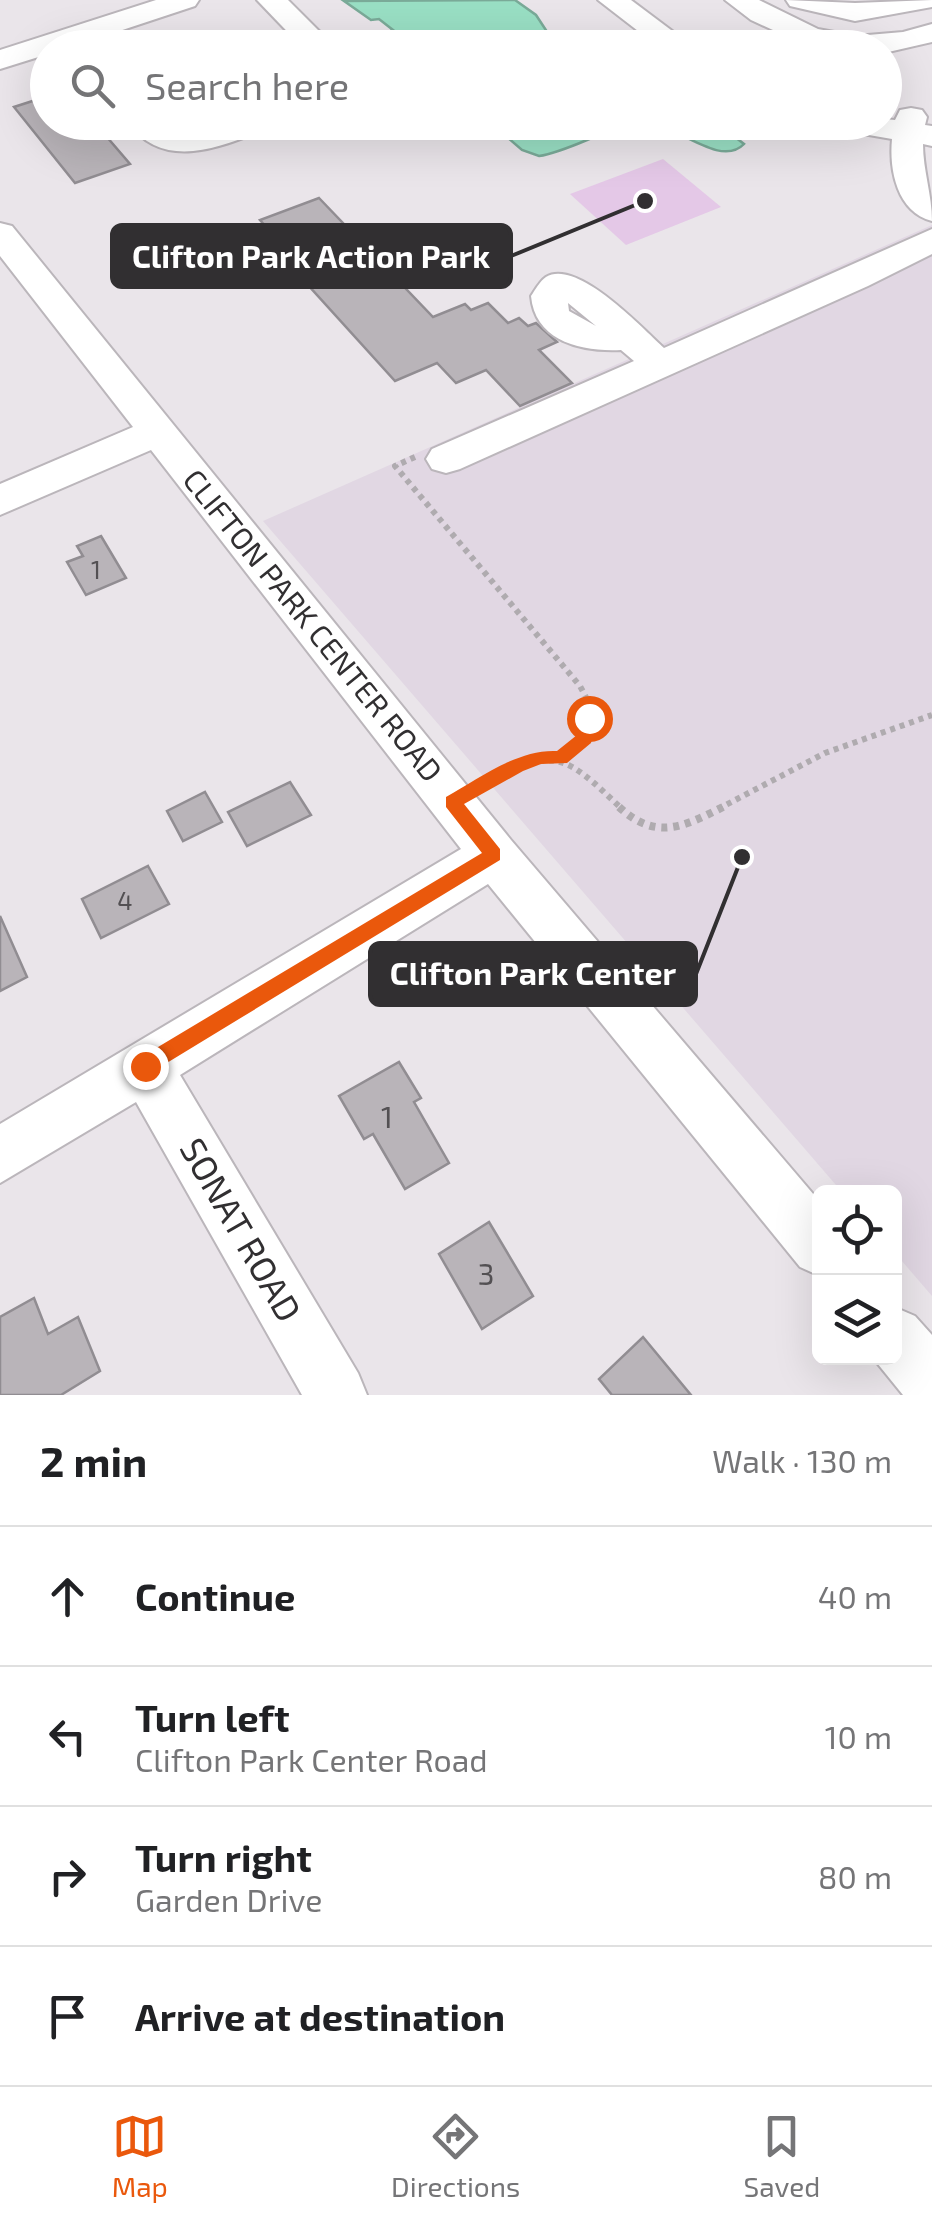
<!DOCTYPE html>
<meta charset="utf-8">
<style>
:root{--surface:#fff;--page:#f2f2f2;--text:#202124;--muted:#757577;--line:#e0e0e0;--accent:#ea580c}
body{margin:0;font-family:"Exo 2",sans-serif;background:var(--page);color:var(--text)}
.controls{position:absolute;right:30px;bottom:30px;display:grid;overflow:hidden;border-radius:15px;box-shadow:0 10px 40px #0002}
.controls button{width:90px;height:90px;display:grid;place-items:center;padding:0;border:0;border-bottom:2px solid var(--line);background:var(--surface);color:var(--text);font:50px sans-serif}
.stop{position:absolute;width:30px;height:30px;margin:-22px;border:8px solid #ea580c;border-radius:50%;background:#fff}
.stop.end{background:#ea580c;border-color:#fff;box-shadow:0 2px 10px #0008}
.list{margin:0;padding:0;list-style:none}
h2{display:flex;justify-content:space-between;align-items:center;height:130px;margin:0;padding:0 40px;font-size:42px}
h2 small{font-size:32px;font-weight:400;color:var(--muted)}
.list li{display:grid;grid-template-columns:65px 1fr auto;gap:30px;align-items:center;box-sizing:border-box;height:140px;padding:0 40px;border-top:2px solid var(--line)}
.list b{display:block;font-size:38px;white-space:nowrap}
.list p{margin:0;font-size:32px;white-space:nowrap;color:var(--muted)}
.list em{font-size:32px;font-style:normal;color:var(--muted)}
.icon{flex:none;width:55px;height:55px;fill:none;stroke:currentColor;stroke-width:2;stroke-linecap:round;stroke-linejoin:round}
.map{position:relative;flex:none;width:932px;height:1395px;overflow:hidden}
.search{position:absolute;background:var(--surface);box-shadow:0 10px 40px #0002;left:30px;right:30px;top:30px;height:110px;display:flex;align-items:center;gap:25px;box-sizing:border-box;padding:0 35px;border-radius:55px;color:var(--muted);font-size:38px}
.sheet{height:690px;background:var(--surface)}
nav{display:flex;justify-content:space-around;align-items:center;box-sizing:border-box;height:140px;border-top:2px solid var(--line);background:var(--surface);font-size:28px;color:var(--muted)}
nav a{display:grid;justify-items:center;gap:5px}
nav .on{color:var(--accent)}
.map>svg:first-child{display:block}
</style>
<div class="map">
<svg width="932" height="1395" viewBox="0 0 932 1395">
<rect width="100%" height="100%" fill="#eae5ea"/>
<!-- built -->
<polygon fill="#e1d7e3" points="932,225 932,1296 895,1253 894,1192 842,1192 263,521"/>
<!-- green -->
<polygon fill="#e4c8e7" points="663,159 721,207 626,245 570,194"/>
<!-- water -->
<g fill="#99dfc4" stroke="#7aaa98" stroke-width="2.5">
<polygon points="515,0 536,15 555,44 566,47 404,47 386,33 393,30 379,19 371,20 344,1"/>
<path d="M491,123H717L744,144C721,168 677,126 651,123C617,120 574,151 539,156L522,150Z"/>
</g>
<!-- building -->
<g fill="#b9b4b9" stroke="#918d92" stroke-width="2.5">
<polygon points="48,96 48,122 94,122 130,164 75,183 14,107"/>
<polygon points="319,198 433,317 465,304 471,310 488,303 508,323 519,318 528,326 536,323 557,342 539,350 572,383 520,406 486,370 456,383 437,363 395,381 278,252 286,249 260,220"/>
<polygon points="101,536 126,578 86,595 67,562 83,556 77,546"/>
<polygon points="290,782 311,815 247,846 228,812"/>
<polygon points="205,792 222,822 183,841 167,811"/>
<polygon points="148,866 169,904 101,938 82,899"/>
<polygon points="0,916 27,977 0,991"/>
<polygon points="399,1062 421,1098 414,1102 449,1163 405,1189 373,1134 364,1139 339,1096"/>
<polygon points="489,1222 533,1296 482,1329 439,1254"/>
<polygon points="34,1298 48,1334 78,1317 100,1371 61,1395 0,1395 0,1317"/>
<polygon points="643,1337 691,1395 612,1395 599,1379"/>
</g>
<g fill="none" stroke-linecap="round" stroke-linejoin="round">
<defs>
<g id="minor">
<polygon points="156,0 199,0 195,6 68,48 48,48 48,54 0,69 0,50"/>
<polygon points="257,0 288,0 336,48 303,48"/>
<polygon points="598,0 631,0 695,48 660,48"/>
<polygon points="725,0 759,0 818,29 856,36 903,32 932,24 932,42 884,53 884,48 821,48 797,41 751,20"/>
<polygon points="786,0 855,3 932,0 932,7 855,21 790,6"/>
<path d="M911,108L922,110L927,117L925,125L932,126V146L923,144C923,171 932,194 932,221C897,212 889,170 892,139L834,129L830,122H884V119L895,120L900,110Z"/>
<path d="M128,122H163L184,134L226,122H270L266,129C221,147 163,172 128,122Z"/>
<polygon points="0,223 12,226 511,840 820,1202 820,1276 800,1267 488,884 180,1075 358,1373 367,1395 302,1395 136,1102 0,1183 0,1124 461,849 151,450 0,515 0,484 133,427 0,256"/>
<path d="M932,229V254L868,286L460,469L446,473L432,469L426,459L432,449L634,361L621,350C581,352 535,341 531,296C535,290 540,281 546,277C577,258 643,329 664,348ZM568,303L596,326L569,311Z"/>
<polygon points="894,1307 915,1316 932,1335 932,1395 903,1395 873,1358 894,1358"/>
</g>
</defs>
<!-- minor casing -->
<use href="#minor" stroke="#bbb6bb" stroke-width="4"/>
<!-- path-far1 -->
<g stroke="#afabaf" stroke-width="6" stroke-dasharray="5 5" stroke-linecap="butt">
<polyline points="415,457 395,466 580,686 589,703 585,738 561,759"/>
<path d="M483,782C558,747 564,754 622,809"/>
<polyline points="718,809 825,753 932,715"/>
</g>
<!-- path -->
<path stroke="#afabaf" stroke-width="8" stroke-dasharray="6 6" stroke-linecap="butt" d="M619,807C656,841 683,827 723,807"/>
<!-- minor -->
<use href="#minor" fill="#fff" fill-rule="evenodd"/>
</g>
<!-- route -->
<path fill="#ea580c" d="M589,712L597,718L591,743L567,763L541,764L523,771L464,804L500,849V860L152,1072H138V1059L482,853L446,807V797C480,778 518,749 557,751L577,735L583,714Z"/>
<g text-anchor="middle" stroke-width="8" stroke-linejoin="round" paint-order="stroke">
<!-- number labels -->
<g font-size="25" fill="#535053">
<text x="96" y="579">1</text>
<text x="125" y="910">4</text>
</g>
<!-- street labels -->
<g font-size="30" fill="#312f31" stroke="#fff">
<text transform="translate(312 626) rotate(51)" y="10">CLIFTON PARK CENTER ROAD</text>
</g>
<!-- near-number labels -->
<g font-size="30" fill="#535053">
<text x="387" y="1128">1</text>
<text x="486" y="1285">3</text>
</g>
<!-- near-street labels -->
<g font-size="35" fill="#312f31" stroke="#fff">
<text transform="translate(240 1230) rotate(60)" y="12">SONAT ROAD</text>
</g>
</g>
<!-- callouts -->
<path fill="none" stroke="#312f31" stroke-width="4" d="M645 201L511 256M742 857L696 974"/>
<g fill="#312f31" stroke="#fff" stroke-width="4">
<circle cx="645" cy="201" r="10"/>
<circle cx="742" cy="857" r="10"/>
</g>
<g fill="#312f31" stroke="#312f31" stroke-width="4">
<rect x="112" y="225" width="399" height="62" rx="10"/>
<rect x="370" y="943" width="326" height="62" rx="10"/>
</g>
<g font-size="32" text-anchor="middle" font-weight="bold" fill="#fff">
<text x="311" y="268">Clifton Park Action Park</text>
<text x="533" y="985">Clifton Park Center</text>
</g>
</svg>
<div class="controls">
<button><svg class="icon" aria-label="locate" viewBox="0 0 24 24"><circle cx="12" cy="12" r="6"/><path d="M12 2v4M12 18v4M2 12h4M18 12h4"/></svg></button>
<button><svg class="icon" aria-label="layers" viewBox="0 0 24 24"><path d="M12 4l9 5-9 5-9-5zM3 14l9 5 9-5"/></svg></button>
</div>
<div class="stop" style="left:589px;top:718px"></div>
<div class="stop end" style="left:145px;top:1066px"></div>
<div class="search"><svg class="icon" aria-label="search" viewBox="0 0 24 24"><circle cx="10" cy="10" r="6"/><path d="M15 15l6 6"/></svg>Search here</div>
</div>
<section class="sheet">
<h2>2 min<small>Walk · 130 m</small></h2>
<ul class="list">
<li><svg class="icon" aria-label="ahead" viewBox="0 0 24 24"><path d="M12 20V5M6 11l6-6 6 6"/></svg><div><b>Continue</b></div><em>40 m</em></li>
<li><svg class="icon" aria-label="left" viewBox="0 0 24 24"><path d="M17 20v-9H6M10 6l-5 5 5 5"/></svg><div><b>Turn left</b><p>Clifton Park Center Road</p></div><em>10 m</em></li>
<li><svg class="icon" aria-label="right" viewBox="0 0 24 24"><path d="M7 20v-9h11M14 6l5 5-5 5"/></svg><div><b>Turn right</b><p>Garden Drive</p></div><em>80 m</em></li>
<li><svg class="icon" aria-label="arrive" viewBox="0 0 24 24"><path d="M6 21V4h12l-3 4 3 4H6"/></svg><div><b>Arrive at destination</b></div></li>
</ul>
</section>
<nav>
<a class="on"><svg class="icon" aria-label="map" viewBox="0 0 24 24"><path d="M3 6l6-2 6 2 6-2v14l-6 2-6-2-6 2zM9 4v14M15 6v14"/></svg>Map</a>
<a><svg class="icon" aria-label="directions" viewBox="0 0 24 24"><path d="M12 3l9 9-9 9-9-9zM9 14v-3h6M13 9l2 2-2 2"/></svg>Directions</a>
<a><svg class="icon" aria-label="saved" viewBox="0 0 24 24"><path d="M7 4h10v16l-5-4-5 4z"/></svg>Saved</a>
</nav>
